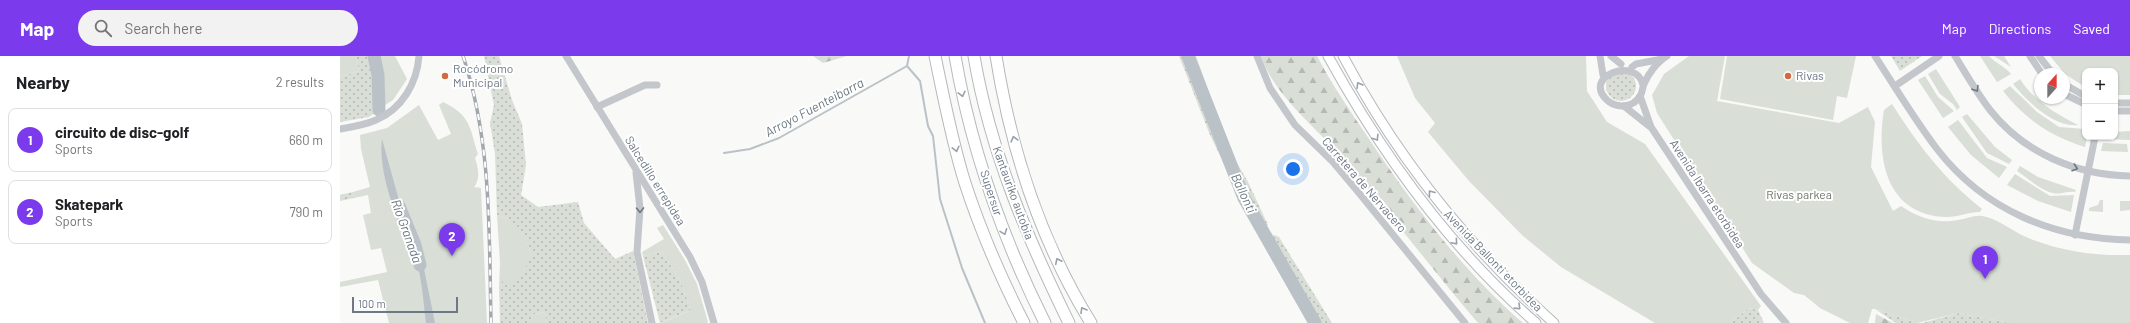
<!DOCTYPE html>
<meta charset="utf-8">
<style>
:root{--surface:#fff;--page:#f2f2f2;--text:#202124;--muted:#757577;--line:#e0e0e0;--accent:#7c3aed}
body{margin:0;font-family:Barlow,sans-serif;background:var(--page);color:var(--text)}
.controls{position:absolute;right:12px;top:12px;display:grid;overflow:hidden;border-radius:8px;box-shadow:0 1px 3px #0004}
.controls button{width:36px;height:36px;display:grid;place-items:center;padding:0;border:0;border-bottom:1px solid var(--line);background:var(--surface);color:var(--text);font:20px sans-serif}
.compass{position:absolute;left:1694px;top:12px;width:36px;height:36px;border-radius:50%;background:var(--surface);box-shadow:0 1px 3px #0004;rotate:21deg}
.scale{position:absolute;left:12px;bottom:10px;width:106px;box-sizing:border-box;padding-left:4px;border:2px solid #6c7885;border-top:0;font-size:11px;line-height:14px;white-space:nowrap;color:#6c7885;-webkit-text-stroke:3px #fff;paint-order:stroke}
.you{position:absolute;left:953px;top:113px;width:14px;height:14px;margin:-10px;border:3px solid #fff;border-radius:50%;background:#1a73e8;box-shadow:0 0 0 6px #1a73e833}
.badge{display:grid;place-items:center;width:26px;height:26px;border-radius:50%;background:var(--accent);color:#fff;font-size:13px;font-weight:700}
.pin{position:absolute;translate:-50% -33px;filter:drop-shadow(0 1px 2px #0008)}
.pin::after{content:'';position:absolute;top:21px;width:14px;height:12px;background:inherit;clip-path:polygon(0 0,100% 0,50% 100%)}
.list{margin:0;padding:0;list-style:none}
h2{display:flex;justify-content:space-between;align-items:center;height:52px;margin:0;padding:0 16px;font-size:17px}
h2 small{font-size:13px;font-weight:400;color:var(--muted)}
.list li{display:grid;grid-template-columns:26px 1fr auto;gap:12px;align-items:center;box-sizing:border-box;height:64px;margin:0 8px 8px;padding:0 8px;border:1px solid var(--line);border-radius:8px}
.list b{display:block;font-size:15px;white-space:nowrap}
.list p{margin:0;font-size:13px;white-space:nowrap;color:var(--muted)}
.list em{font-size:13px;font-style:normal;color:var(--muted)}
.icon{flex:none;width:22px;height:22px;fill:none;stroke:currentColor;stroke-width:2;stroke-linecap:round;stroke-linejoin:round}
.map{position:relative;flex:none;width:1790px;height:267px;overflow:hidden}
header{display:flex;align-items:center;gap:24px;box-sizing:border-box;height:56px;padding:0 20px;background:var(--accent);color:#fff}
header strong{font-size:19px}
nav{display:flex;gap:22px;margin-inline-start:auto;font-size:14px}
.search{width:280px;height:36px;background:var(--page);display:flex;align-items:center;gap:10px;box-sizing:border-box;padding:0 14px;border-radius:22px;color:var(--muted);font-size:15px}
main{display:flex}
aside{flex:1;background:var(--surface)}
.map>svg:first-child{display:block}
</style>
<header>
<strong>Map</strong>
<div class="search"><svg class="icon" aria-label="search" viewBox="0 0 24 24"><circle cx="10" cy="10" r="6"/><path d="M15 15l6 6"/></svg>Search here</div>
<nav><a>Map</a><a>Directions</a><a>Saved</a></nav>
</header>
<main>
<aside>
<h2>Nearby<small>2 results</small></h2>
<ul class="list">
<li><span class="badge">1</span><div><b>circuito de disc-golf</b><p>Sports</p></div><em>660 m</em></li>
<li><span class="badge">2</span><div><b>Skatepark</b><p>Sports</p></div><em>790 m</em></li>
</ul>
</aside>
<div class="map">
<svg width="1790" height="267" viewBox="0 0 1790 267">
<defs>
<pattern id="grass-dots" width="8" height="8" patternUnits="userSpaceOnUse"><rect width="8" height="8" fill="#d9ded7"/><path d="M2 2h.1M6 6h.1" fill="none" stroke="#b4b9b4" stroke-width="1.8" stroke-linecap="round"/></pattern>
<pattern id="forest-firs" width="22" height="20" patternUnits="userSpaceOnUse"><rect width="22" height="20" fill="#d9ded7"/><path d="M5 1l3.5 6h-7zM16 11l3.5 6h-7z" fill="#b4b9b4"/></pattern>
</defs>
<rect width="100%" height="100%" fill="#f9f9f8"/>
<!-- grass -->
<g fill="url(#grass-dots)">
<polygon points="16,0 34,0 38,19 39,54 29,61 0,66 0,21 19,15"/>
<path d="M144,0H159L172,44L182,68L186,109L181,139L198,151L238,146L244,167L275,203L293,195L308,267H207L205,256L191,259L192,267H160L159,231L164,221L177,222L184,214L191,198C185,178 177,165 157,159L155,98L150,67L154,49Z"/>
<polygon points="839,0 856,0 890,95 908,126 928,169 917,176 870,79"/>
<polygon points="1551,0 1582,0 1560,15"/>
<circle cx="1281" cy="30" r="15"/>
<polygon points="13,136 14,142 0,145 0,139"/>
<polygon points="934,179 939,181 992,267 969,267 924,186"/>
<polygon points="322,196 340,224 351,254 320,267 303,200"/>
<polygon points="1409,252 1418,254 1424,267 1390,267"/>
<polygon points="1535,253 1577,267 1556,267"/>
<polygon points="1619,257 1670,267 1582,267"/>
</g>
<!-- forest -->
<g fill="url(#forest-firs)">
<polygon points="473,0 507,0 483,7"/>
<path d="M921,0H977C992,29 1011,56 1029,83C1073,149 1122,214 1183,267H1138C1090,211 1046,152 998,97C972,68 934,38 921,0Z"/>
<polygon points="1536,258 1553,267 1535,267"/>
</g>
<!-- green -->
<g fill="#d9ded7">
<polygon points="0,0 16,0 19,15 0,21"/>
<polygon points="39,0 55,0 67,23 53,44 42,51"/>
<polygon points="1057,0 1246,0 1247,35 1267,66 1305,88 1421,250 1418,254 1409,252 1390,267 1315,267 1221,211 1183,180 1129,125 1088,76 1095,67 1075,42"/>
<path d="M1349,0H1385L1377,45L1499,67L1528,51L1535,66L1531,111L1553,155L1561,150C1579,162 1597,168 1618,164C1626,163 1635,159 1642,160C1657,162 1672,175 1686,181C1719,195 1755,200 1790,199V267H1670L1619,257L1577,267L1535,253H1532L1528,267H1510L1480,252L1464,239L1454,237L1412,207L1317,57L1312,39L1324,18Z"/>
<polygon points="1387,0 1516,0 1507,42 1497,40 1493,64 1380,43"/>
<path d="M1640,0H1649C1656,8 1665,10 1671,18L1657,26Z"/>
<polygon points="1654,0 1664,0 1671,11"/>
<polygon points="1710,0 1790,0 1790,39 1775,39 1775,15 1745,15 1745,31 1725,18"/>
<polygon points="1596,13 1620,51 1617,54 1613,48 1600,38 1588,18"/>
<polygon points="1585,20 1598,41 1614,55 1603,62 1578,24"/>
<path d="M1680,23C1694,45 1716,58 1738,69C1714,72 1687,45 1673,28Z"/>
<path d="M1670,30L1697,56L1719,71L1745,73V81H1747L1745,91C1710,80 1685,63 1663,35Z"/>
<path d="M103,46C131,60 129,70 138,98L135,102C138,112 141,122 134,131L141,132L147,267H49L38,224L0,231V226L47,216L41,192L31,194L23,159L31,157L28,139L14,142L13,136L30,131L21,93L20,79L47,72L79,49L98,84L111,78L99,49Z"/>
<path d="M1552,48C1579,90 1602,121 1642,153L1640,156C1629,156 1618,161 1607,161C1546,160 1536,102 1544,54Z"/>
<polygon points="1627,58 1655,91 1672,104 1669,108 1647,97 1622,61"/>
<polygon points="1618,64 1647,102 1667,111 1659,122 1631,99 1608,71"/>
<polygon points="1790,75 1790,84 1764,83 1764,81 1775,81 1775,76"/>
<polygon points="1763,87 1787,88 1788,96 1761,95"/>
<path d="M1680,110L1698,121L1736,134L1735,136C1727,135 1720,139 1713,137C1702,135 1686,121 1677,115Z"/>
<polygon points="1675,118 1710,140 1734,139 1731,156 1698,145 1667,129"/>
<polygon points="1760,144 1763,144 1763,156 1749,155 1749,152 1758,149"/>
<polygon points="1780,145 1790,145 1790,154 1780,155"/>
<path d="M157,159C178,165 185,178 191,198C188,212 180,220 170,229L164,222L159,231L160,207Z"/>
<polygon points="323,169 345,204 357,228 368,266 366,267 321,267 351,254 340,224 322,196 303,200 302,196 324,183 317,172"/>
<polygon points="205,256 207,267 192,267 191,259"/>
</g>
<!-- water -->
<path fill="#bac2c7" d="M42,83L65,166L84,213L95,267H86C83,243 82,220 74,197C70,185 62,173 57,161C48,138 39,108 42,83Z"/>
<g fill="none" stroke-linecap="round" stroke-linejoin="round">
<!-- stream -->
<g stroke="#bac2c7" stroke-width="2">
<polyline points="569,0 567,10 580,25 588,70 593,80 600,143 622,212 645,267"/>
<polyline points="384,97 410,93 439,82 567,10"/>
</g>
<!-- river -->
<g stroke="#bac2c7" stroke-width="13">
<polyline points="34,0 38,19 39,54"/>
<polyline points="848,0 904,142 975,267"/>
<polyline points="59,150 75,189 80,209"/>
</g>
<defs>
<g id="major">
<path d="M988,0C1043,100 1110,192 1196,267"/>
<path d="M1003,0C1057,102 1128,190 1214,267"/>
</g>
<g id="highway">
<path d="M595,0C604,43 612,86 625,127C641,176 661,222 684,267"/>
<path d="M615,0C631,93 663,183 705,267"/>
<path d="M634,0C650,95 687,181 729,267"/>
<path d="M656,0C671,94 701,186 751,267"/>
</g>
</defs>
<!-- major casing -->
<use href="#major" stroke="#b5b8bc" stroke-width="11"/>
<!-- highway casing -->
<use href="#highway" stroke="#b5b8bb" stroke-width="13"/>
<!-- minor -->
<g stroke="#c3c6ca" stroke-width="7">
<polyline points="226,0 350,201 362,226 374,267"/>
<polyline points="917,0 930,32 955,69 993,106 1019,137 1125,267"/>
<polyline points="1260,0 1263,19"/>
<polyline points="1271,0 1281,8"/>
<path d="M1535,0C1555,31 1575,64 1597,93C1644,154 1714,183 1790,184"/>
<path d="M1615,0C1626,18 1637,37 1650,54C1684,97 1736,119 1790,120"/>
<polyline points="1690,0 1702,18"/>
<polyline points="1699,0 1713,18"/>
<polyline points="1292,11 1296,8 1322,3"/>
<polyline points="1724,28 1745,40"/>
<path d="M1303,29C1297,0 1240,20 1268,45C1278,53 1294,51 1300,40C1303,36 1302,32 1304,28C1308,18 1317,6 1327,0"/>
<polyline points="1555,30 1599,0"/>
<polyline points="1724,38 1745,48"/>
<polyline points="1300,40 1311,71 1421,238 1446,267"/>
<polyline points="1775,47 1790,47"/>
<polyline points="1284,50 1309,70"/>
<polyline points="257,51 305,29 317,29"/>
<polyline points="1775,55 1790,55"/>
<path d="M0,73C12,71 25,69 36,64C62,53 77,27 79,0"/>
<polyline points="296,117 300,152 297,196 312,267"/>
<polyline points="1735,179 1755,81"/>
</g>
<!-- major -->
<use href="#major" stroke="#fff" stroke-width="9"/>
<!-- highway -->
<use href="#highway" stroke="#fff" stroke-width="11"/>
<defs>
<path id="rail" d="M123,0C152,87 149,177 151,267"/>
</defs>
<!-- rail casing -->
<use href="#rail" stroke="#a3a8ae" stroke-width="3.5"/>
<!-- rail -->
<use href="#rail" stroke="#fff" stroke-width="2" stroke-dasharray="6" stroke-linecap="butt"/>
</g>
<!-- one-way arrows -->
<defs><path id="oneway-chevron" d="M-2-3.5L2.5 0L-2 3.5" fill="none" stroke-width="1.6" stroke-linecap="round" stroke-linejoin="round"/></defs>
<g stroke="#98a0aa">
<use href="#oneway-chevron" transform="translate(1019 29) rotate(-121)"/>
<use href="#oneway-chevron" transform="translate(622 38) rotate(76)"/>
<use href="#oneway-chevron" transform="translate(1036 82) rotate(57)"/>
<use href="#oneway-chevron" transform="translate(674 83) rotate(-105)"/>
<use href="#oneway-chevron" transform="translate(616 93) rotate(76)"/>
<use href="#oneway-chevron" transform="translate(1091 137) rotate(-127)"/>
<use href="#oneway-chevron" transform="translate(664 176) rotate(69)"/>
<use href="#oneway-chevron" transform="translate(1115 186) rotate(49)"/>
<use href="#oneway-chevron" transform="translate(718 205) rotate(-116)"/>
<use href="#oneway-chevron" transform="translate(1178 251) rotate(44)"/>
<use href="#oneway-chevron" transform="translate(743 254) rotate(-121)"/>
</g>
<g stroke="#6c7885">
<use href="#oneway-chevron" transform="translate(1636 33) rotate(58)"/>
<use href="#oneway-chevron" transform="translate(1735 112) rotate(18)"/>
<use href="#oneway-chevron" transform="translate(300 154) rotate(89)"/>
</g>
<!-- markers -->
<g fill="#cf6b42" stroke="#fff" stroke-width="1.5">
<circle cx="105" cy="20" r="4"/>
<circle cx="1448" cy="20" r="4"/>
</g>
<g text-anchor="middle" stroke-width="4" stroke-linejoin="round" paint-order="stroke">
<!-- poi labels -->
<g font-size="12" fill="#6c7885" stroke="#fff" text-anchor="start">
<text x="113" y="17">Rocódromo<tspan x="113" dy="14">Municipal</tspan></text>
<text x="1456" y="24">Rivas</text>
</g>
<!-- street labels -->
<g font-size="12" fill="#6c7885" stroke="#fff">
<text transform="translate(315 125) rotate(58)" y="4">Salcedillo errepidea</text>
<text transform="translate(1024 129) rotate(49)" y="4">Carretera de Nervacero</text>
<text transform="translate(651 137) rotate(72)" y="4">Supersur</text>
<text transform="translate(673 137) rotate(70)" y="4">Kantauriko autobia</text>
<text transform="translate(1367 138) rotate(57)" y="4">Avenida Ibarra etorbidea</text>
<text transform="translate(1153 205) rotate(46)" y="4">Avenida Ballonti etorbidea</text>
</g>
<!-- park labels -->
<g font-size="12" fill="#687866" stroke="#fff">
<text x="1459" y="143">Rivas parkea</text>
</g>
<!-- water labels -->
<g font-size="13" font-style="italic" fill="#68777f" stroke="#fff">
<text transform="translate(474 51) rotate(-28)" y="5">Arroyo Fuenteibarra</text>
<text transform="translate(904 137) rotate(65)" y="5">Ballonti</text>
<text transform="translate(67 175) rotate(70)" y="5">Río Granada</text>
</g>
</g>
</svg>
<div class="controls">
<button>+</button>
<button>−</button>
</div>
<svg class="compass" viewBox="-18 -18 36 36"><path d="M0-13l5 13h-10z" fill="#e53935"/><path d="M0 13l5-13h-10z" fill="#757577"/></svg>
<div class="scale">100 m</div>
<div class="you"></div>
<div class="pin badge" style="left:1645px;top:223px">1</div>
<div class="pin badge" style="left:112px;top:200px">2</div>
</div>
</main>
